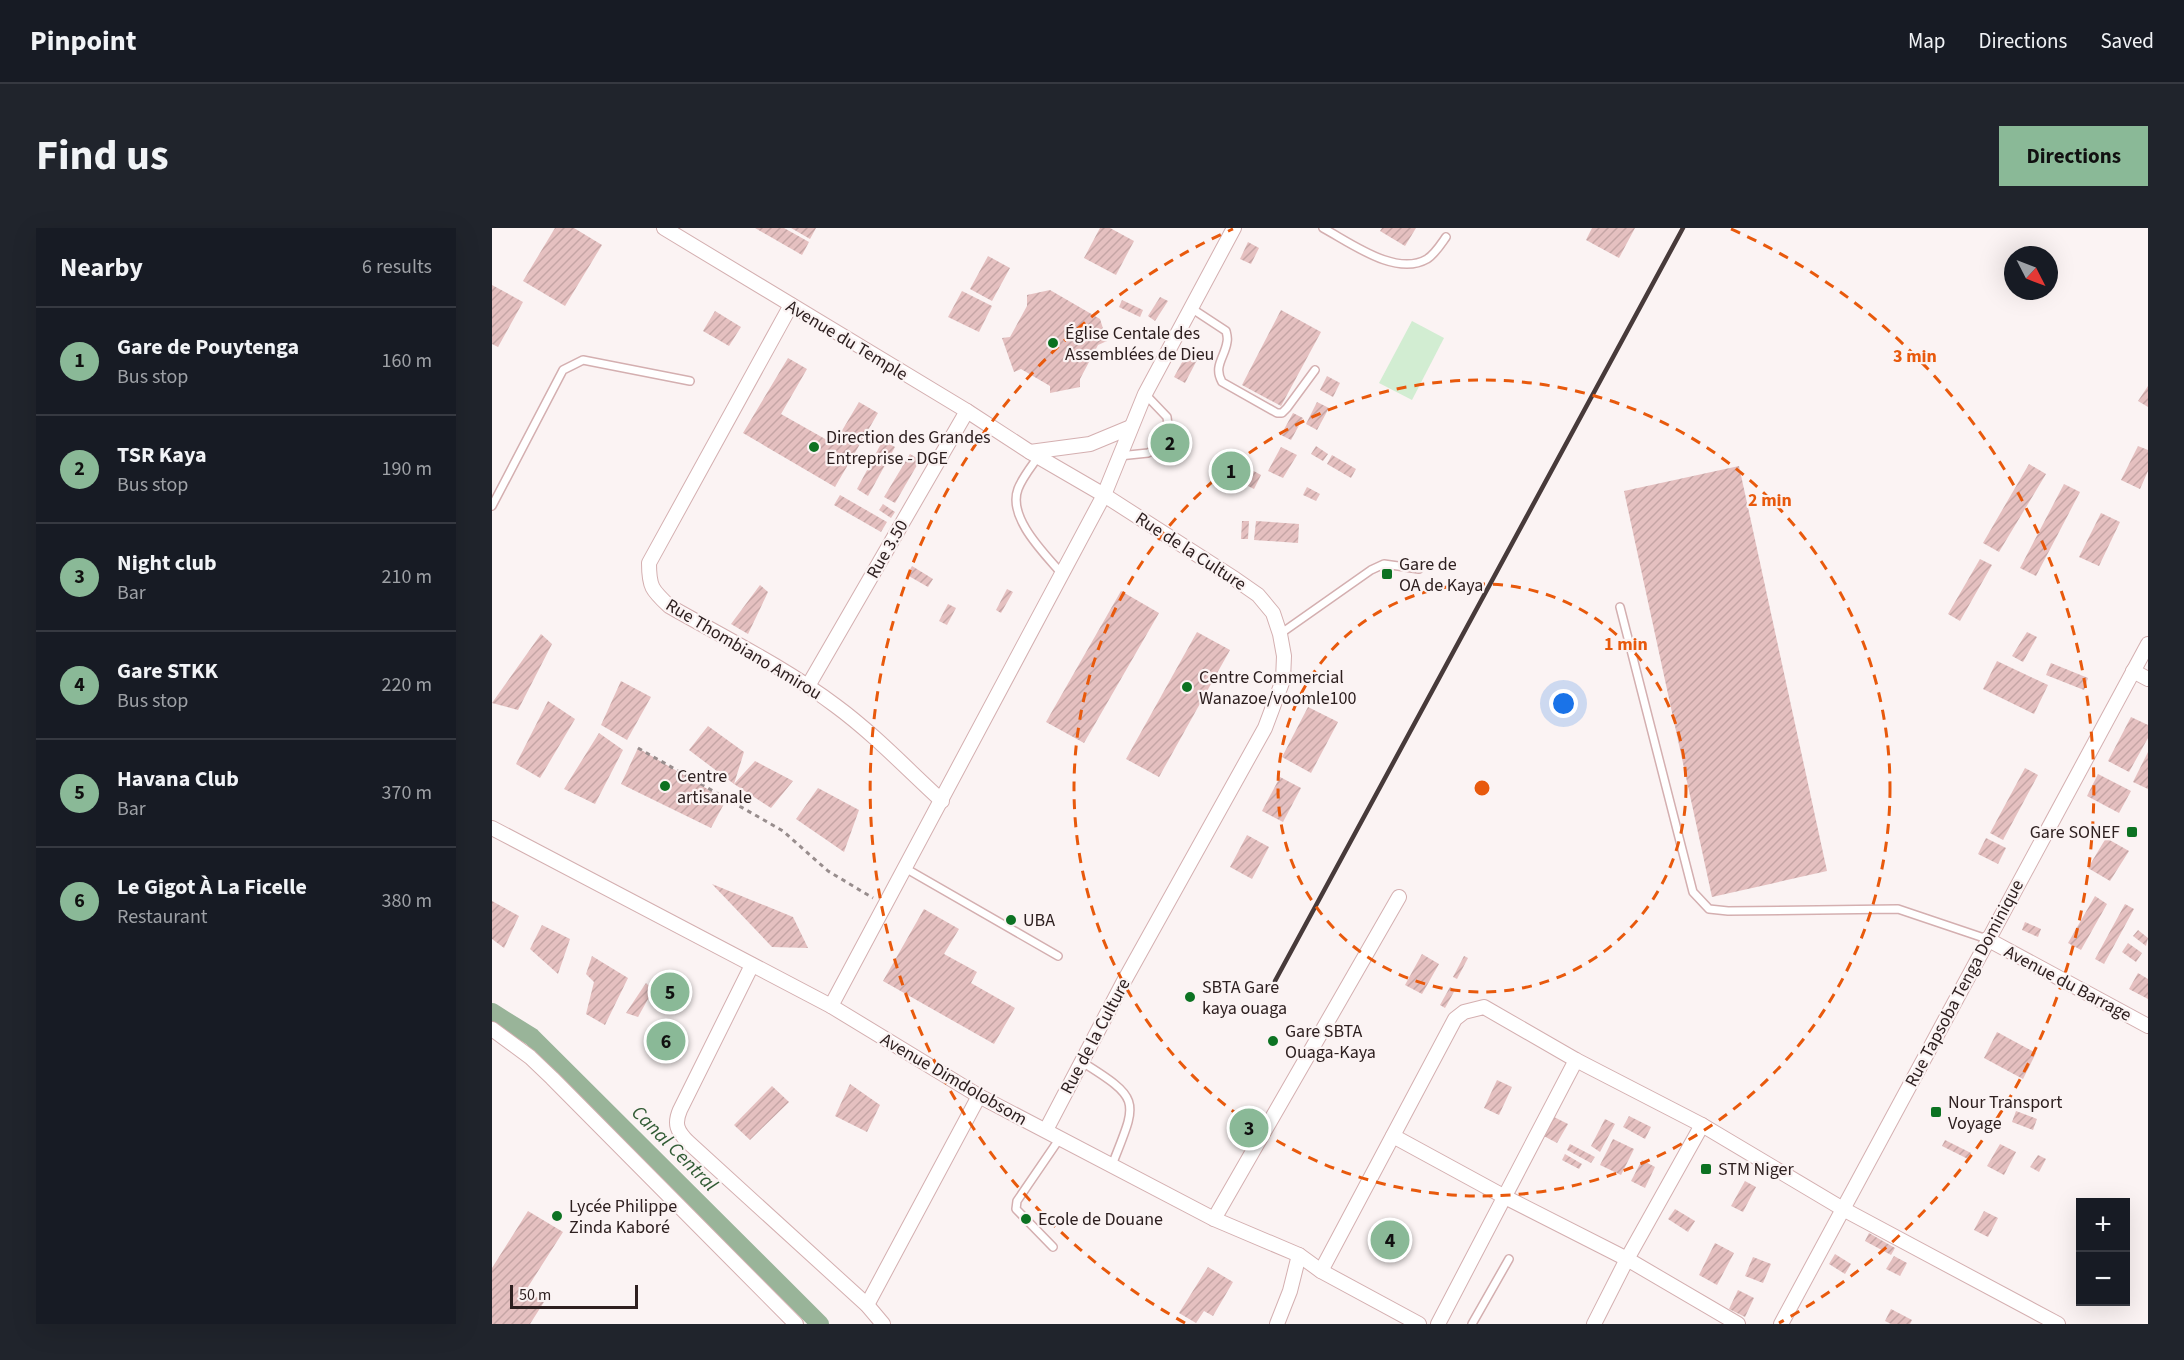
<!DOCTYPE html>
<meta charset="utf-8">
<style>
:root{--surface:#171b24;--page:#20242c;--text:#f1f3f6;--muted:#9ea1a6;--line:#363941;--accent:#8ab997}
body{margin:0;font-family:"Source Sans 3",sans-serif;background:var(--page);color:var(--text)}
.controls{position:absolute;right:18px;bottom:18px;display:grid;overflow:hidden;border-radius:0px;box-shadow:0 6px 24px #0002}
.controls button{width:54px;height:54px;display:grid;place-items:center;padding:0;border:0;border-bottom:2px solid var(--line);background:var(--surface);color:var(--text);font:30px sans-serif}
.compass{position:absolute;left:1512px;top:18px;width:54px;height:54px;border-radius:50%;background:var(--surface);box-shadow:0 6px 24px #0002;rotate:132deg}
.scale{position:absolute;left:18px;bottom:15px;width:128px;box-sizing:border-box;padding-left:6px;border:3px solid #2e2020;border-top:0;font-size:16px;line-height:21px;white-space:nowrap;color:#2e2020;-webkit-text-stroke:4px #fbf3f3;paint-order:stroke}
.you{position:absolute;left:1072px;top:476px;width:21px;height:21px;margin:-15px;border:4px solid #fff;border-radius:50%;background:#1a73e8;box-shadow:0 0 0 9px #1a73e833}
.badge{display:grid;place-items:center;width:39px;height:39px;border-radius:50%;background:var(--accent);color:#111;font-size:20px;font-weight:700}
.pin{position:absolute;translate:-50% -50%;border:3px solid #fff;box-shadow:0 2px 6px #0006}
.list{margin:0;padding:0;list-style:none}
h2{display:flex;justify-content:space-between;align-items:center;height:78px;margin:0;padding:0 24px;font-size:26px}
h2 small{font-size:20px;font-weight:400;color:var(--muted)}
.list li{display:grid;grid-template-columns:39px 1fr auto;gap:18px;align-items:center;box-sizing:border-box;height:108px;padding:0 24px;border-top:2px solid var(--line)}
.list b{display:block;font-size:22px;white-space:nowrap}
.list p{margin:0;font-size:20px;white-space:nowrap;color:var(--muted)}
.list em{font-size:20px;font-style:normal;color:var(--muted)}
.map{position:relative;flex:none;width:1656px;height:1096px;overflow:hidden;border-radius:0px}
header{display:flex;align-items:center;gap:36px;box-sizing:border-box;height:84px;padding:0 30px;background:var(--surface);border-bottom:2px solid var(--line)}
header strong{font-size:28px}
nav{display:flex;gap:33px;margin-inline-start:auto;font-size:21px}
.intro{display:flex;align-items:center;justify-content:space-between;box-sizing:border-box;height:144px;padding:0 36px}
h1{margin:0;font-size:42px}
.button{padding:15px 27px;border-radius:0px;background:var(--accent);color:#111;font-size:21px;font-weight:700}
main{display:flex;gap:36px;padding:0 36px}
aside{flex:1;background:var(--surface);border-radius:0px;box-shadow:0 6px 24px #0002}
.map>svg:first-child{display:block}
</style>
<header>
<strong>Pinpoint</strong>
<nav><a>Map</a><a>Directions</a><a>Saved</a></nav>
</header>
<div class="intro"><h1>Find us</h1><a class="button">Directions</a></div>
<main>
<aside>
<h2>Nearby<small>6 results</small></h2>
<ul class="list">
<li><span class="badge">1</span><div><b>Gare de Pouytenga</b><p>Bus stop</p></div><em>160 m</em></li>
<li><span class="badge">2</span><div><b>TSR Kaya</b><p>Bus stop</p></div><em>190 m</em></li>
<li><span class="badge">3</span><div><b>Night club</b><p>Bar</p></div><em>210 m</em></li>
<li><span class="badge">4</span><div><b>Gare STKK</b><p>Bus stop</p></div><em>220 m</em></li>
<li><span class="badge">5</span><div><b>Havana Club</b><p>Bar</p></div><em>370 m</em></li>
<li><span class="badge">6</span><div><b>Le Gigot À La Ficelle</b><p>Restaurant</p></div><em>380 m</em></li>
</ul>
</aside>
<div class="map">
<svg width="1656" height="1096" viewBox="0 0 1656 1096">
<defs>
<pattern id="building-hatch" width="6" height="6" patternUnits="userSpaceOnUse" patternTransform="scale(1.5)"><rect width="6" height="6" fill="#e5c0c0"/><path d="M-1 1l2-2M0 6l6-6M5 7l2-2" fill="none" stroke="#c5a5a5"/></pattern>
</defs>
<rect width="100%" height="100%" fill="#fbf3f3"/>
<!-- pitch -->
<polygon fill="#d2edd2" points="920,93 952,110 920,172 887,155"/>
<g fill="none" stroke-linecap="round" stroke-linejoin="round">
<!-- canal -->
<polyline stroke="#99b499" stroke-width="18" points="0,784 40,809 328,1096"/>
</g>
<!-- building -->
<g fill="url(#building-hatch)">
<polygon points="63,0 82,0 110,17 73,78 31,53"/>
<polygon points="263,0 292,0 317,14 310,27"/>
<polygon points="299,0 324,0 318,11"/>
<polygon points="608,0 618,0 642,13 624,47 592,30"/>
<polygon points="890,0 924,0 913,18 888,3"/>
<polygon points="1100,0 1143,0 1127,30 1094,12"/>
<polygon points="756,14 767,20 759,36 748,31"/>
<polygon points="496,28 518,40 500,73 478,61"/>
<polygon points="0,57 31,74 6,119 0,116"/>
<polygon points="558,62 608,91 615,113 606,117 588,151 588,159 558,165 558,158 529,141 522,144 510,110 518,109 535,78 535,67"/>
<polygon points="470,63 500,78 487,104 456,89"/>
<polygon points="668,69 676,73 663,93 656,88"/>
<polygon points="630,72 651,82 648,89 627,79"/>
<polygon points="789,82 829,104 789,178 750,157"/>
<polygon points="223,83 249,99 237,118 211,103"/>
<polygon points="694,127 705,132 693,155 682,149"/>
<polygon points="296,130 315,141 289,186 342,216 367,174 386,185 343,259 251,205"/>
<polygon points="835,148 848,155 841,169 828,162"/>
<polygon points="1656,158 1656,179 1646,173"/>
<polygon points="825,174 837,180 825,202 814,196"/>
<polygon points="801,185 811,190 799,212 789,207"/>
<polygon points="391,212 403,219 376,268 365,261"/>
<polygon points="824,218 836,226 831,233 819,226"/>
<polygon points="1646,218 1656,222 1656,243 1648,261 1629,252"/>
<polygon points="789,219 805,227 791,250 776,243"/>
<polygon points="418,226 428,232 403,275 392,269"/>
<polygon points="840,227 864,241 859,250 835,236"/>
<polygon points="1537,236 1554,246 1507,324 1491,315"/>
<polygon points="1247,238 1335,643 1220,669 1132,263"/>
<polygon points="758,241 769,247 762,261 750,255"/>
<polygon points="1572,256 1588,264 1544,348 1528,340"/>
<polygon points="815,259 828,266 824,273 811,267"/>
<polygon points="348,267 395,294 389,304 342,277"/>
<polygon points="391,276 403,284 399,290 387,282"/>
<polygon points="1609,285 1628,294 1607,338 1587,329"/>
<polygon points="750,293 757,293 756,311 749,311"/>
<polygon points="764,293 807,296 806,315 762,312"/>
<polygon points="1488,331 1500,337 1468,393 1456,386"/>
<polygon points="420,338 441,351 436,359 415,347"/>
<polygon points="268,357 276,364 256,406 239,396"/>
<polygon points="515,361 521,364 509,385 504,382"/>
<polygon points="629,363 667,385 592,515 554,494"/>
<polygon points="456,376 464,380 455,397 447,393"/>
<polygon points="705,404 738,422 667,549 634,531"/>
<polygon points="1535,404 1545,409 1531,434 1520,428"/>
<polygon points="49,406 60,416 26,482 0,475"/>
<polygon points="1505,433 1556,457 1542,486 1491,461"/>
<polygon points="1559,435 1596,450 1592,462 1554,447"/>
<polygon points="129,453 159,469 135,512 109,497"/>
<polygon points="56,473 83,491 48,550 24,536"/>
<polygon points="816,479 846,494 819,545 790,529"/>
<polygon points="1639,489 1656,497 1656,510 1637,544 1616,533"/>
<polygon points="216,498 252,524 242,556 263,533 301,553 279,580 242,556 197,522"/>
<polygon points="107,505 131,522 103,576 72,561"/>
<polygon points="146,520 234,572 219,600 129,556"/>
<polygon points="1656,524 1656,561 1641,554"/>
<polygon points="1533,540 1546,547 1511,612 1498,605"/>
<polygon points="1606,546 1639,563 1627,585 1595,568"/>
<polygon points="788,549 809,560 791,594 770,583"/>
<polygon points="326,560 367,582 352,624 304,591"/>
<polygon points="755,607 777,619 760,651 738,639"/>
<polygon points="1494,610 1514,620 1506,636 1486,626"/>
<polygon points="1614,610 1637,623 1618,653 1596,640"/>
<polygon points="220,656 301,689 316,720 280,719"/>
<polygon points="1603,668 1615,676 1589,722 1576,715"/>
<polygon points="0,673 27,688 12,720 0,711"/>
<polygon points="1633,676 1642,681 1612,736 1603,731"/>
<polygon points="432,681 467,701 452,726 485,744 479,755 523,780 502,816 391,753"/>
<polygon points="1533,694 1549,701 1546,709 1530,702"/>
<polygon points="50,697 78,711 66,746 38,721"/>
<polygon points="1646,702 1656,710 1654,718 1641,708"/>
<polygon points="1636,715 1650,725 1644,734 1630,724"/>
<polygon points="930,726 947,736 930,766 913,757"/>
<polygon points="100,728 136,750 113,797 94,786 102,754 94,746"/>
<polygon points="972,728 976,730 965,751 961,749"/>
<polygon points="1646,745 1656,751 1656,771 1637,761"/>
<polygon points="154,755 161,762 146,789 134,785"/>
<polygon points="958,759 963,762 953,780 948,777"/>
<polygon points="1505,804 1544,825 1531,851 1492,830"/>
<polygon points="1005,852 1020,859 1007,887 992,880"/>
<polygon points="358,856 388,877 375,904 343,888"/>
<polygon points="280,858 297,874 258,912 242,897"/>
<polygon points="1524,883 1545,891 1541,902 1520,894"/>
<polygon points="1058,887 1076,896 1065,915 1048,906"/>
<polygon points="1137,888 1159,899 1153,911 1131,899"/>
<polygon points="1113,891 1123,896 1108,924 1099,918"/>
<polygon points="1121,911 1142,921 1129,947 1108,937"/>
<polygon points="1453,912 1479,925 1476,931 1450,918"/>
<polygon points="1078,916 1103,929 1099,935 1075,922"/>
<polygon points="1508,916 1524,924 1512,947 1495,938"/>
<polygon points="1073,926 1090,936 1087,941 1070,932"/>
<polygon points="1546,927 1554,931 1547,944 1538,939"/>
<polygon points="1150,932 1163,939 1153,960 1139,953"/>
<polygon points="1253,953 1264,959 1251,984 1239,978"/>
<polygon points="1183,981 1203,993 1196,1004 1176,991"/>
<polygon points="36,983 71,1004 34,1062 52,1074 38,1096 0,1096 0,1040"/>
<polygon points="1492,983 1506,990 1496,1009 1482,1002"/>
<polygon points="1377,1005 1403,1020 1399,1027 1373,1013"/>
<polygon points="1223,1015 1242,1025 1225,1057 1207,1047"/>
<polygon points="1343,1026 1359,1036 1353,1046 1337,1036"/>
<polygon points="1402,1028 1415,1035 1408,1048 1394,1041"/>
<polygon points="1261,1029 1279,1036 1271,1055 1253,1048"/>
<polygon points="716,1039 741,1054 721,1088 712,1083 704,1095 687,1085"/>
<polygon points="1246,1062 1262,1070 1253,1089 1237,1081"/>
<polygon points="1399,1081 1420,1092 1418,1096 1399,1096 1393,1093"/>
</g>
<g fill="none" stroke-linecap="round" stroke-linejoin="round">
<defs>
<g id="lane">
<path d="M831,0C859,15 904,49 935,31C943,26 949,16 954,9"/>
<path d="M699,80L734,103C735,107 736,110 735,114C733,129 721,138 730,154L785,185H790L795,180L823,142"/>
<polyline points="627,228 656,225 663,221 676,197 675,189 653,166"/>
<path d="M546,229C539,239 530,250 526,261C515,290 554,327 570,346"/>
<polyline points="0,278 71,142 91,132 198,153"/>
<polyline points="1128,379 1201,664 1217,681 1236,683 1406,681 1495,711"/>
<polyline points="788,406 879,342 892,336 927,341"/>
<polyline points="413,640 566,728"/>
<path d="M590,834C651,872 645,873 620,937"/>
<polyline points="561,1019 524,981 525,973 568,910"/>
<polyline points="980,1096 1017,1031"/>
</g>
<g id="street">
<polyline points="172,0 475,183 538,224 612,267 743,351 766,367 781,385 788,406 792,428 791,452 773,500 631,755 554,902"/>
<path d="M299,77L157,335C157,359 160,362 177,378C233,410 292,439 344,478C382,506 415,541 450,573"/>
<polyline points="538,224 598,216 639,199"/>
<polyline points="1641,443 1656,451"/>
<polyline points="316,458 475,183"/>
<polyline points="0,600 339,778 487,868 722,991 807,1027 829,1043 927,1096"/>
<polyline points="1495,711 1656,798"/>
<path d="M260,737L188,882C182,896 185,903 196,914L375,1077L391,1096"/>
<polyline points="339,778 612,267 653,166 742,0"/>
<polyline points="0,801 38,829 60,850 304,1096"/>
<polyline points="901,908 1013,969 1135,1031 1246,1096"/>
<polyline points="722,991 907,669"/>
<polyline points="829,1043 963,791 972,784 992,779 1084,832 1210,897 1351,981 1566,1096"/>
<polyline points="375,1077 487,868"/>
<polyline points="785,1096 798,1063 807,1027"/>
<polyline points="946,1096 1084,832"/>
<polyline points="1102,1096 1135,1031 1210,897"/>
<polyline points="1289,1096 1656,416"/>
</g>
</defs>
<!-- lane casing -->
<use href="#lane" stroke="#d4afb0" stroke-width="10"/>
<!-- street casing -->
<use href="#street" stroke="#d4afb0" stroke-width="16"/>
<!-- path -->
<polyline stroke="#988d8d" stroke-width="3" stroke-dasharray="4.5 4.5" stroke-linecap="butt" points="146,520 291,603 336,643 381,670"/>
<!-- lane -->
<use href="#lane" stroke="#fff" stroke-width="7"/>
<!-- street -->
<use href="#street" stroke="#fff" stroke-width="14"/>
<!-- rail -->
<polyline stroke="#473a3a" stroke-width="4.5" points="783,753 1191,0"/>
</g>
<!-- distance rings -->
<g fill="none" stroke="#e8590c" stroke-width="3" stroke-dasharray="10 8">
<circle cx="990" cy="560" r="204"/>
<circle cx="990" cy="560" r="408"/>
<path d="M693 1095A612 612 0 0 1 741 1M1239 1A612 612 0 0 1 1287 1095"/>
</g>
<!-- markers -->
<g fill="#0c7222" stroke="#fbf3f3" stroke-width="2">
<circle cx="561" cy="115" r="6"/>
<circle cx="322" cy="219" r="6"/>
<rect x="889" y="340" width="12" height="12" rx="3"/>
<circle cx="695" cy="459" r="6"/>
<circle cx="173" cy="558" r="6"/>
<rect x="1634" y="598" width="12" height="12" rx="3"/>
<circle cx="519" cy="692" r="6"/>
<circle cx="698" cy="769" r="6"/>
<circle cx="781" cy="813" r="6"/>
<rect x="1438" y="878" width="12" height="12" rx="3"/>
<rect x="1208" y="935" width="12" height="12" rx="3"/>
<circle cx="65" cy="988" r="6"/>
<circle cx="534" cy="991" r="6"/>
</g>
<g text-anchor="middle" stroke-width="4.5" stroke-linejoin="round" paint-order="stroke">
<!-- poi labels -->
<g font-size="18" fill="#2e2020" stroke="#fbf3f3" text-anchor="start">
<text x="573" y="111">Église Centale des<tspan x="573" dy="21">Assemblées de Dieu</tspan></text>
<text x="334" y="215">Direction des Grandes<tspan x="334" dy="21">Entreprise - DGE</tspan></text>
<text x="907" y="342">Gare de<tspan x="907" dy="21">OA de Kaya</tspan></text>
<text x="707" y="455">Centre Commercial<tspan x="707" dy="21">Wanazoe/voomle100</tspan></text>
<text x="185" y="554">Centre<tspan x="185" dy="21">artisanale</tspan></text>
<text x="1628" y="610" text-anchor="end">Gare SONEF</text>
<text x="531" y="698">UBA</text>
<text x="710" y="765">SBTA Gare<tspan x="710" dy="21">kaya ouaga</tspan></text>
<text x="793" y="809">Gare SBTA<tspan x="793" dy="21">Ouaga-Kaya</tspan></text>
<text x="1456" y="880">Nour Transport<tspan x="1456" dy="21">Voyage</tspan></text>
<text x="1226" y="947">STM Niger</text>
<text x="77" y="984">Lycée Philippe<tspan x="77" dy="21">Zinda Kaboré</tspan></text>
<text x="546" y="997">Ecole de Douane</text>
</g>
<!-- street labels -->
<g font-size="18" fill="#2e2020" stroke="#fbf3f3">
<text transform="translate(355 112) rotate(31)" y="6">Avenue du Temple</text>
<text transform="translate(395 321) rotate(-60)" y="6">Rue 3.50</text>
<text transform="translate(699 323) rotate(33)" y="6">Rue de la Culture</text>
<text transform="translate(252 421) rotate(31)" y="6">Rue Thombiano Amirou</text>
<text transform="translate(1472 755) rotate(-62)" y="6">Rue Tapsoba Tenga Dominique</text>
<text transform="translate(1576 755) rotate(28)" y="6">Avenue du Barrage</text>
<text transform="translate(603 808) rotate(-62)" y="6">Rue de la Culture</text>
<text transform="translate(462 851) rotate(30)" y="6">Avenue Dimdolobsom</text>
</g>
<!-- water labels -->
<g font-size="20" font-style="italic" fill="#315b34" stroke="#fbf3f3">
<text transform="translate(183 920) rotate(45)" y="7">Canal Central</text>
</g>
</g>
<circle cx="990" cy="560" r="9" fill="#e8590c" stroke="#fbf3f3" stroke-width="3"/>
<g font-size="18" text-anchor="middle" font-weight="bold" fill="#e8590c" stroke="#fbf3f3" stroke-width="4.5" stroke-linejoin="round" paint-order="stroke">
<text x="1423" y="134">3 min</text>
<text x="1278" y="278">2 min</text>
<text x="1134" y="422">1 min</text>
</g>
</svg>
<div class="controls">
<button>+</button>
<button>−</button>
</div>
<svg class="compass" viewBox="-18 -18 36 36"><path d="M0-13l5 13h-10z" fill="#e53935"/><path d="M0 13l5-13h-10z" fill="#9ea1a6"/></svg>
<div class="scale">50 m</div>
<div class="you"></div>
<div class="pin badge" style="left:739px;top:243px">1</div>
<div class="pin badge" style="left:678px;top:215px">2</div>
<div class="pin badge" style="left:757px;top:900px">3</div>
<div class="pin badge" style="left:898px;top:1012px">4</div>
<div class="pin badge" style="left:178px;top:764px">5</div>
<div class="pin badge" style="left:174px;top:813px">6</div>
</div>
</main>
